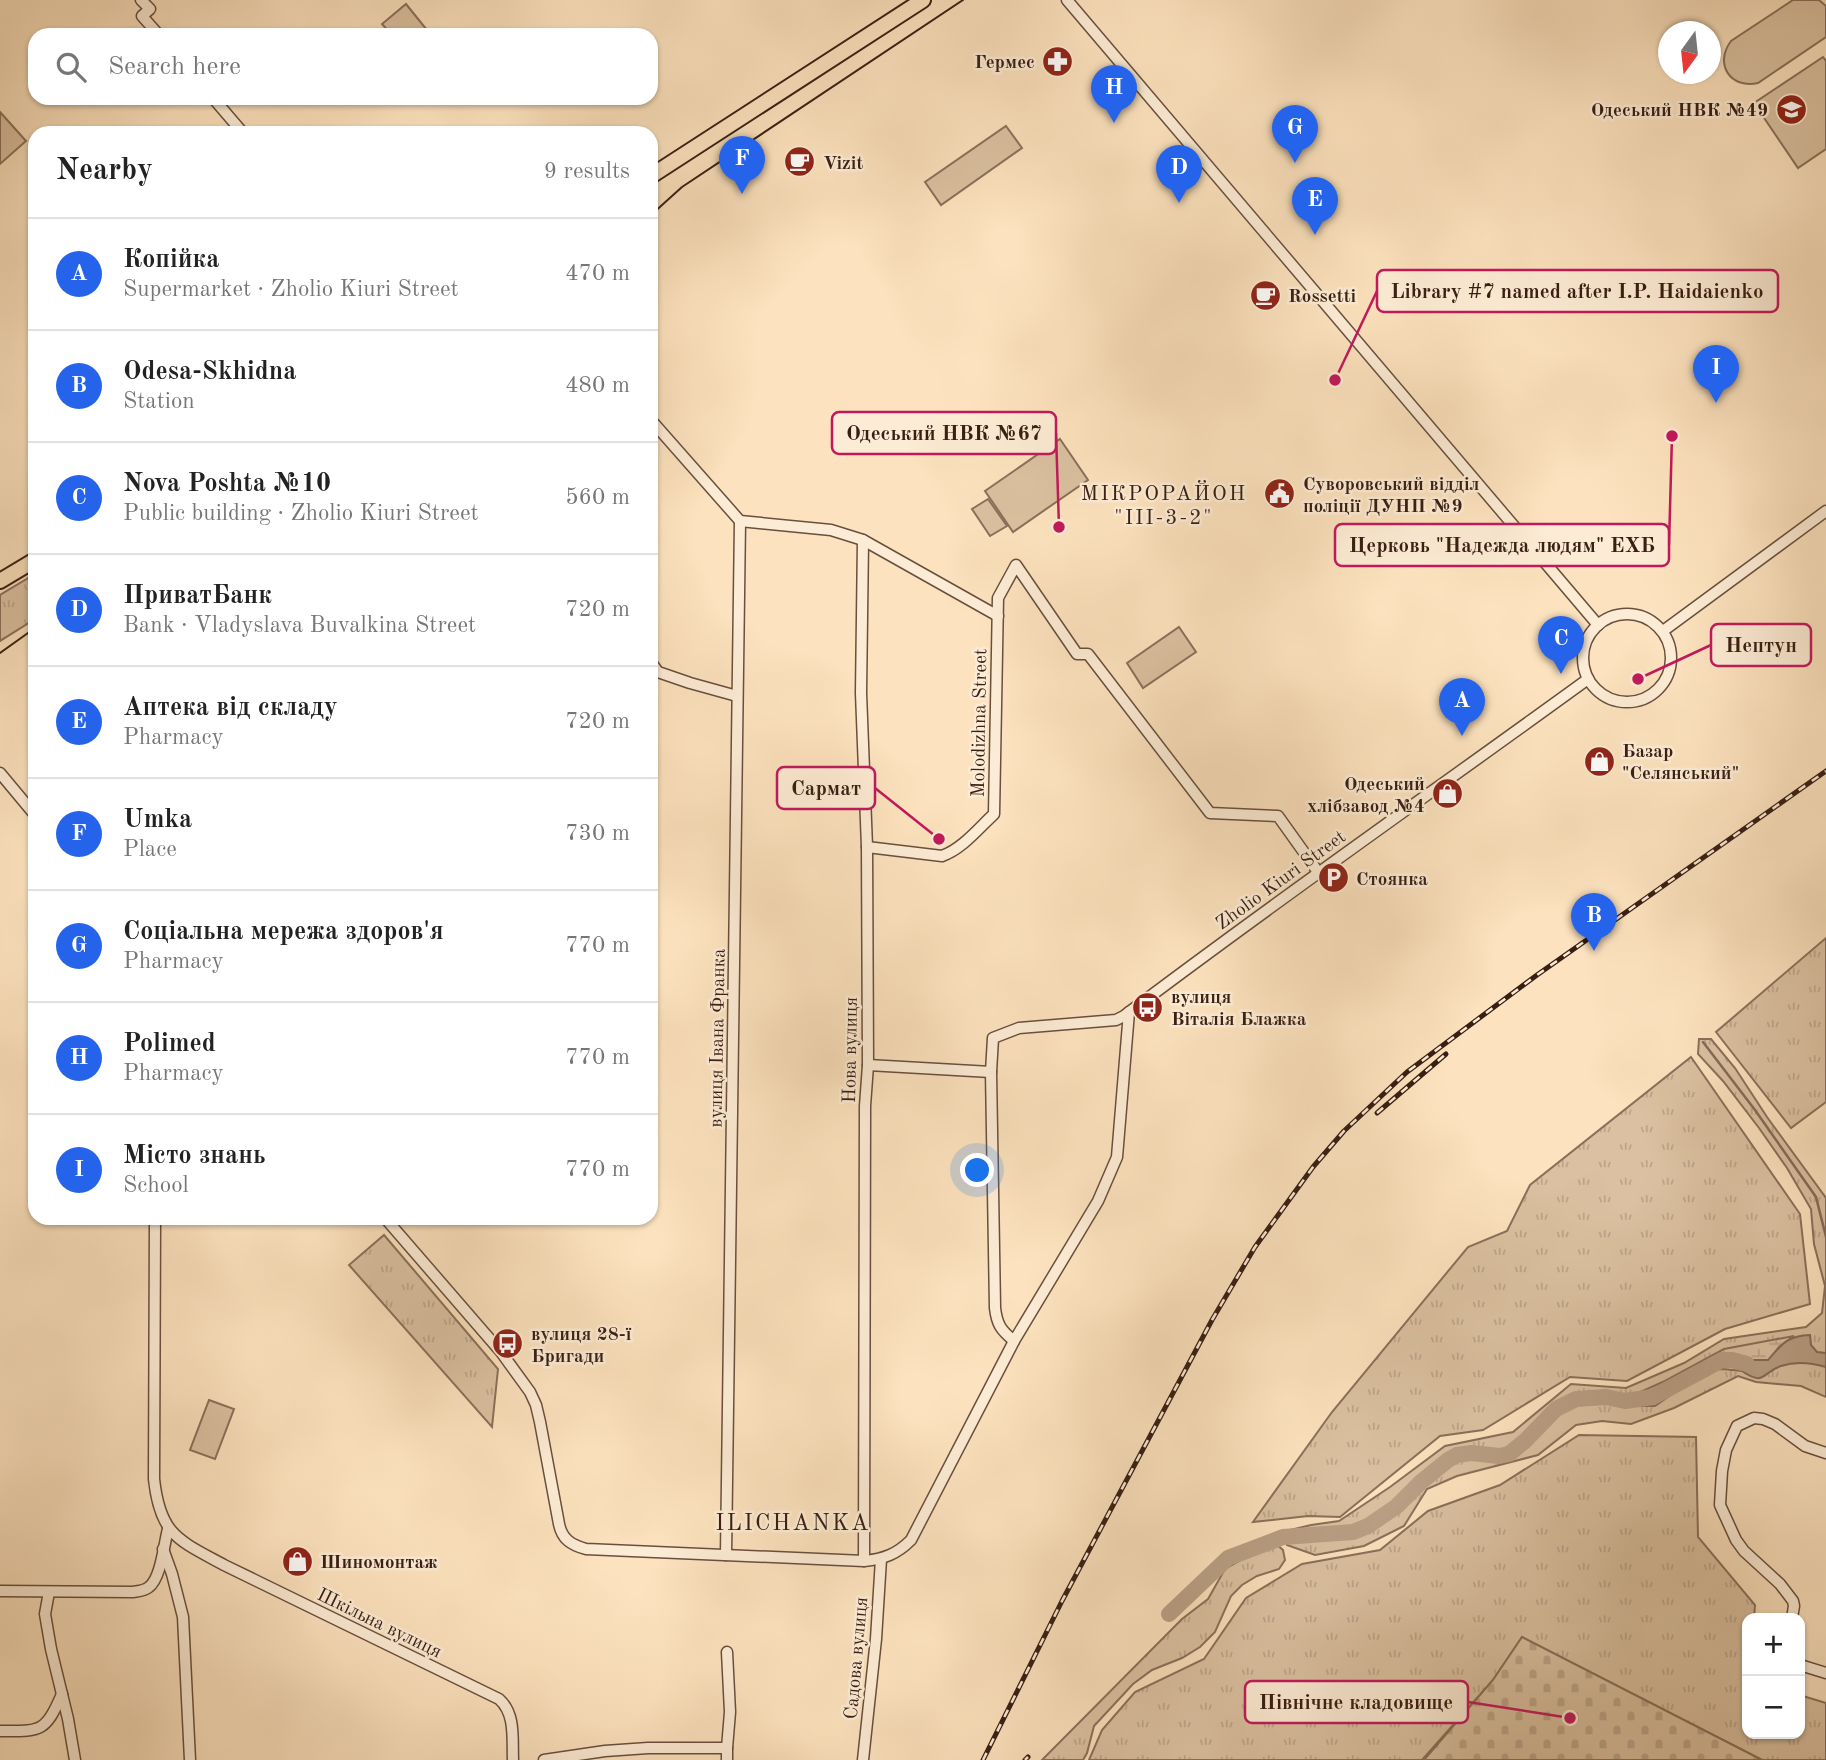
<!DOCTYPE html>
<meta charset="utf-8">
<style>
:root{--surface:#fff;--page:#f2f2f2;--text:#222;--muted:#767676;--line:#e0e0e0;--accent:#2563eb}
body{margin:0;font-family:"Old Standard TT",serif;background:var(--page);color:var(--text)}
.controls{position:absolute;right:21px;bottom:21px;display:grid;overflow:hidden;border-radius:14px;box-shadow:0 2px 5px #0004}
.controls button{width:63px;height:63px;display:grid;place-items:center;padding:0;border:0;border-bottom:2px solid var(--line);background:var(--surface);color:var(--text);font:35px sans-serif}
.compass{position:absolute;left:1658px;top:21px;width:63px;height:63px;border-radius:50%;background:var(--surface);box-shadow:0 2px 5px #0004;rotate:195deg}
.you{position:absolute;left:978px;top:1171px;width:24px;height:24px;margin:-18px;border:5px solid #fff;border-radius:50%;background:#1a73e8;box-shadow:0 0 0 10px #1a73e833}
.badge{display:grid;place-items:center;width:46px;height:46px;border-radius:50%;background:var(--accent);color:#fff;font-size:23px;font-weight:700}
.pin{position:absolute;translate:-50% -58px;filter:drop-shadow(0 2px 4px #0008)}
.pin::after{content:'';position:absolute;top:37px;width:24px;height:21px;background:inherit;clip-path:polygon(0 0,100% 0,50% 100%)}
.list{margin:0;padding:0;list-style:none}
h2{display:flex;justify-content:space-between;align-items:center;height:91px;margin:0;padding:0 28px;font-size:30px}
h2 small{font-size:23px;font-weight:400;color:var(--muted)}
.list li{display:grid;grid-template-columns:46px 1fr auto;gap:21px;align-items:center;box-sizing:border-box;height:112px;padding:0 28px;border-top:2px solid var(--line)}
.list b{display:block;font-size:26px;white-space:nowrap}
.list p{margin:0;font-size:23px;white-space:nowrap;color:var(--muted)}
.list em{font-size:23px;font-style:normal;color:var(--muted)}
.icon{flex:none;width:38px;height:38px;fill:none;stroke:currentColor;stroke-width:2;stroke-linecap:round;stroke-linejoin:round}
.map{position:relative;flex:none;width:1826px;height:1760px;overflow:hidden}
.search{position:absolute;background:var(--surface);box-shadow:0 2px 5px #0004;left:28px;top:28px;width:630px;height:77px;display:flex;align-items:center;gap:18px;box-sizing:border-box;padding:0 24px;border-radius:21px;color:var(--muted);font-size:26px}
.panel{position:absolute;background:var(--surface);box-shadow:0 2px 5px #0004;left:28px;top:126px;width:630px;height:1099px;border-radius:21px}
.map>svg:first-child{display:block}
</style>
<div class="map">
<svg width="1826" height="1760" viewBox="0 0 1826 1760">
<defs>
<pattern id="grass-tufts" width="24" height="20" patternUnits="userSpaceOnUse" patternTransform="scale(1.75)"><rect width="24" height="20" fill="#dbc1a1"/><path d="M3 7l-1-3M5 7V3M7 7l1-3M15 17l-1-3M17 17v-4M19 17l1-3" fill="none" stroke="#bda58a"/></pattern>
<pattern id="wetland-marsh" width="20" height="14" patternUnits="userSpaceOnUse" patternTransform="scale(1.75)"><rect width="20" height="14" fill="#dbc1a1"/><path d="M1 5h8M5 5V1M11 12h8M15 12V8" fill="none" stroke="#bda58a"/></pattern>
<pattern id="cemetery-stones" width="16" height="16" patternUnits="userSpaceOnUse" patternTransform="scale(1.75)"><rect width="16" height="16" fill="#dbc1a1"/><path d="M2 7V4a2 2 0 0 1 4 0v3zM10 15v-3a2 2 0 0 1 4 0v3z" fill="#bda58a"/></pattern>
</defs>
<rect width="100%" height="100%" fill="#fce2be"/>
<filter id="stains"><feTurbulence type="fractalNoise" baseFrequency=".00286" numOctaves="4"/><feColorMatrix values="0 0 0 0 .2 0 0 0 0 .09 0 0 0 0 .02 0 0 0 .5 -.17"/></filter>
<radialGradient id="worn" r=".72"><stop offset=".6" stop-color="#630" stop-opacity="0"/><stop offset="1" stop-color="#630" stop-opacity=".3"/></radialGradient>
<!-- grass -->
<g fill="url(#grass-tufts)" stroke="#8a705a" stroke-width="2">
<polygon points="35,574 35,619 0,641 0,595"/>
<polygon points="1826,938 1826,1102 1791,1128 1716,1032"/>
<polygon points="1699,1039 1711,1039 1735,1068 1767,1117 1826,1198 1826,1397 1801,1386 1756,1382 1738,1376 1674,1408 1631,1424 1602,1421 1576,1425 1538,1455 1457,1476 1427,1489 1404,1526 1364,1546 1315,1555 1287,1545 1286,1531 1311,1525 1339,1521 1390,1487 1445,1446 1513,1432 1571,1384 1626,1388 1684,1363 1724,1339 1806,1327 1822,1313 1825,1286 1814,1244 1811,1209 1787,1168 1759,1128 1723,1081 1698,1054"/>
<polygon points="1691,1057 1800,1214 1810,1304 1725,1329 1627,1381 1570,1377 1483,1430 1440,1436 1340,1517 1308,1516 1253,1522 1332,1412 1468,1247 1507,1231 1530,1185"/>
<polygon points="384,1235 498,1369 492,1427 349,1265"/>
<polygon points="1579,1435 1696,1437 1698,1537 1755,1605 1754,1618 1747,1618 1747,1734 1800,1734 1800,1695 1826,1703 1826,1760 1762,1760 1522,1637 1493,1680 1422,1760 1089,1760 1102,1730 1135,1692 1204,1659 1246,1598 1302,1564 1380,1550 1428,1511 1500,1485"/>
<polygon points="1275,1543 1283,1550 1285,1560 1279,1569 1257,1576 1242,1585 1231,1596 1215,1632 1200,1647 1182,1658 1152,1670 1133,1684 1094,1726 1087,1753 1083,1760 1042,1760 1182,1619 1208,1599 1225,1569 1264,1547"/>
</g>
<!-- wetland -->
<polygon fill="url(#wetland-marsh)" stroke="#8a705a" stroke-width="2" points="1794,1336 1779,1347 1768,1361 1750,1360 1742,1371 1722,1369 1705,1371 1655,1406 1627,1406 1611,1399 1636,1394 1665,1381 1724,1349"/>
<!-- cemetery -->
<polygon fill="url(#cemetery-stones)" stroke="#8a705a" stroke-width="2" points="1522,1637 1762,1760 1424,1760 1493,1680"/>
<!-- garden -->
<g fill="#dbc1a1" stroke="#8a705a" stroke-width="2">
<path d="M1793,0H1819L1826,6V37L1758,83C1730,89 1714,64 1731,41Z"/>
<polygon points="406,4 431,35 392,35 382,24"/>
<polygon points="1823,57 1826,61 1826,149 1798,168 1754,103"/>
<polygon points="0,112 26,141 0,164"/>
<polygon points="1006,126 1022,148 941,205 925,182"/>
<polygon points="1060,439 1088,480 1013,532 985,491"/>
<polygon points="988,499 1007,526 990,536 972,509"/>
<polygon points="1179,627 1196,652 1143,688 1127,663"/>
<polygon points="209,1400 234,1409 215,1459 190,1450"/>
</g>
<!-- water -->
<path fill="#b99f84" stroke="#856b57" stroke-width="2" d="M1810,1335L1811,1345L1817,1352L1826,1353V1367C1812,1363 1796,1361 1781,1366C1762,1372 1765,1387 1742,1371L1750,1360H1768C1782,1344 1787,1336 1810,1335Z"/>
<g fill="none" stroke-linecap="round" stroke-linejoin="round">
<!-- stream -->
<polyline stroke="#856b57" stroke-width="2.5" points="1703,1042 1755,1110 1816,1197 1826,1237"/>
<!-- river -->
<polyline stroke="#b99f84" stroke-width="16" points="1169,1614 1228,1558 1283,1537 1353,1532 1368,1526 1397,1506 1421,1482 1448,1460 1457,1455 1471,1453 1499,1456 1509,1454 1525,1441 1556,1409 1576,1399 1606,1397 1625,1401 1653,1397 1722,1360 1732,1360 1747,1364"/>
<defs>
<g id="minor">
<polyline points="141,0 150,9 142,16 158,34"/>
<polyline points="1067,0 1598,625"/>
<polyline points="213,98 243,133"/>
<polyline points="651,420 740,521 831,530 863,540 998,616"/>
<polyline points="863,540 861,693 867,847 868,1065 865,1106 864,1561"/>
<circle cx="1627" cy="658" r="44"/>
<polyline points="1663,631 1826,511"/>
<polyline points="651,662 658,672 690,683 737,696"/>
<polyline points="0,773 35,815"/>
<path d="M867,847L942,856C962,849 978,829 994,814L998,598L1016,565L1077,654H1088L1210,813L1278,816L1318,872"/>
<polyline points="868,1065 991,1072"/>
<path d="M155,1218L154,1479C160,1535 178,1540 224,1565L499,1699C516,1714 512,1739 513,1760"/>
<path d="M385,1218L501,1352L530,1392L536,1405L540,1422L559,1524C562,1539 571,1545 586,1549L864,1561C884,1559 897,1554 911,1540L1014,1341L1098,1201L1117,1157L1129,1012"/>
<path d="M1014,1341C1001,1330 997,1325 995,1308L991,1072L993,1038L1019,1028L1116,1020L1124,1016C1277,900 1434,791 1588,679"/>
<polyline points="163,1549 172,1574 183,1617 190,1760"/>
<polyline points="726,1555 740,521"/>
<path d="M0,1591L133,1592C139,1591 144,1591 149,1587C161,1578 164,1544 168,1529"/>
<polyline points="49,1592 45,1614 51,1649 68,1719 75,1760"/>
<polyline points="1792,1618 1794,1606 1793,1601 1780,1584 1744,1551 1736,1540 1720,1505 1722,1471 1726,1450 1737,1426 1754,1418 1763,1419 1775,1424 1805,1446 1826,1453"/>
<polyline points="727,1652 730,1712 727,1748"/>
<polyline points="1800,1665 1826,1673"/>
<path d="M0,1731C41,1731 45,1733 62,1694"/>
<polyline points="544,1760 605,1751 648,1748 727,1748 727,1760"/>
<polyline points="863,1760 876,1639 881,1559"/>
</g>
<g id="highway">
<polyline points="651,176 923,0"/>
<polyline points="0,581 35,560"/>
</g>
</defs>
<!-- minor casing -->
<use href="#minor" stroke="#694f3e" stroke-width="13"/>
<!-- highway casing -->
<use href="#highway" stroke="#381e13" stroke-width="18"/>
<!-- minor -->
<use href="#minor" stroke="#fdecd5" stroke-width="10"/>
<!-- highway -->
<use href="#highway" stroke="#fce2be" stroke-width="14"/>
<!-- tram -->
<g stroke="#381e13" stroke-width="2">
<polyline points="651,215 682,187 963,0"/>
<polyline points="0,653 35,628"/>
</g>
<defs>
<g id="rail">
<polyline points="1377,1113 1446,1054"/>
<polyline points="983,1760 1062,1601 1212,1320 1255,1247 1313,1167 1344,1131 1407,1072 1537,975 1826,771"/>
<polyline points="1025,1760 1028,1757"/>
</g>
</defs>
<!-- rail casing -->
<use href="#rail" stroke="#381e13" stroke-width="5"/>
<!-- rail -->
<use href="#rail" stroke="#fdecd5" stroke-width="2.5" stroke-dasharray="8" stroke-linecap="butt"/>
</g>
<!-- icons -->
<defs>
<symbol id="pharmacy-disc" viewBox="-11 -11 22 22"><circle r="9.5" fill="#8f2418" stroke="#fdecd5"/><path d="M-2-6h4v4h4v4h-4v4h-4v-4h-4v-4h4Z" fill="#fff"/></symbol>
<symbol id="school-disc" viewBox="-11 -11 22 22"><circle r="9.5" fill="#8f2418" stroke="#fdecd5"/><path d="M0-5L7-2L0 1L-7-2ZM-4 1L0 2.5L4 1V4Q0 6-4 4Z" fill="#fff"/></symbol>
<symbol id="cafe-disc" viewBox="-11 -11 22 22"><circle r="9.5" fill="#8f2418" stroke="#fdecd5"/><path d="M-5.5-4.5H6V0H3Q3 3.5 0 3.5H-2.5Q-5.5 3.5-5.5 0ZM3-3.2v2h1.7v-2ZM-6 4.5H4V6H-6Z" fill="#fff"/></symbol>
<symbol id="civic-disc" viewBox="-11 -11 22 22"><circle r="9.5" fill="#8f2418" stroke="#fdecd5"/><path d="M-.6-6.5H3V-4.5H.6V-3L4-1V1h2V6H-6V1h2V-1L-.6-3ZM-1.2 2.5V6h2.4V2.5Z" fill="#fff"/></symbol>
<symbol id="shop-disc" viewBox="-11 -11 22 22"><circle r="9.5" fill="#8f2418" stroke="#fdecd5"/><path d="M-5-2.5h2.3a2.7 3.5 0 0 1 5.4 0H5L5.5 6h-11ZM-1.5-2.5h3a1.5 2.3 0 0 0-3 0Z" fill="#fff"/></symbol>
<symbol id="parking-disc" viewBox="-11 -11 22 22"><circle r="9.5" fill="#8f2418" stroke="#fdecd5"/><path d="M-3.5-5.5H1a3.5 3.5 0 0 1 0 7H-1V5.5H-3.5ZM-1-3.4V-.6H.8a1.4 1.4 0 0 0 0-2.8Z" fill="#fff"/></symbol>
<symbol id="bus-disc" viewBox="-11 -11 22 22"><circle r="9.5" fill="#8f2418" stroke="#fdecd5"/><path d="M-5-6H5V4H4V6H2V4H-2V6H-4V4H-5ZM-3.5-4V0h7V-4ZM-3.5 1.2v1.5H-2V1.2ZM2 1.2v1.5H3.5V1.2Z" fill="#fff"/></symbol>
</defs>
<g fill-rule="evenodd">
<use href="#pharmacy-disc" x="1040" y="44" width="35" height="35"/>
<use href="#school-disc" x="1774" y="92" width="35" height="35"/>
<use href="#cafe-disc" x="782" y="144" width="35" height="35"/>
<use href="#cafe-disc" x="1248" y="278" width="35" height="35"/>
<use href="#civic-disc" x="1262" y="476" width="35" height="35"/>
<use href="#shop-disc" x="1582" y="744" width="35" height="35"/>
<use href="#shop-disc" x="1430" y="776" width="35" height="35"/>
<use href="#parking-disc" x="1316" y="860" width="35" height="35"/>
<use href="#bus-disc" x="1130" y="990" width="35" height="35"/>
<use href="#bus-disc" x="490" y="1326" width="35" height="35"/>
<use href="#shop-disc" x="280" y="1544" width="35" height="35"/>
</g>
<g text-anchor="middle" stroke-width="5" stroke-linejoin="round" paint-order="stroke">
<!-- poi labels -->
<g font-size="19" font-weight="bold" fill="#381e13" stroke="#fdecd5" text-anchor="start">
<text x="1035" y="68" text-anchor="end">Гермес</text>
<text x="1768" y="116" text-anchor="end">Одеський НВК №49</text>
<text x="823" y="169">Vizit</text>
<text x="1288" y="302">Rossetti</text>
<text x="1303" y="490">Суворовський відділ<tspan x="1303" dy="22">поліції ДУНП №9</tspan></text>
<text x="1622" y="757">Базар<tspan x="1622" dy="22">"Селянський"</tspan></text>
<text x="1425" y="790" text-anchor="end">Одеський<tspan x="1425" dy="22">хлібзавод №4</tspan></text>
<text x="1356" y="885">Стоянка</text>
<text x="1171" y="1003">вулиця<tspan x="1171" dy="22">Віталія Блажка</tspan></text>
<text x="531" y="1340">вулиця 28-ї<tspan x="531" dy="22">Бригади</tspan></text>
<text x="320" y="1568">Шиномонтаж</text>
</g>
<!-- street labels -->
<g font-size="19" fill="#381e13" stroke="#fdecd5">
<text transform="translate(978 723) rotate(-89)" y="7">Molodizhna Street</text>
<text transform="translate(1280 879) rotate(-36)" y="7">Zholio Kiuri Street</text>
<text transform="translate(716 1038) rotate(-89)" y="7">вулиця Івана Франка</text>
<text transform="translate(849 1050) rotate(-89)" y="7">Нова вулиця</text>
<text transform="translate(380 1622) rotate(26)" y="7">Шкільна вулиця</text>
<text transform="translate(855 1658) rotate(-85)" y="7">Садова вулиця</text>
</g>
<!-- neighbourhood labels -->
<g font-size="21" letter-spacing="2" fill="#381e13" stroke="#fdecd5">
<text x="1164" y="500">МІКРОРАЙОН<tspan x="1164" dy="24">"ІІІ-3-2"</tspan></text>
</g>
<!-- quarter labels -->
<g font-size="23" letter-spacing="2" fill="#381e13" stroke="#fdecd5">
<text x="793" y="1530">ILICHANKA</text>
</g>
</g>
<!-- callouts -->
<path fill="none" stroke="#c2185b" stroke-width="2.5" d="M1335 380L1377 291M1059 527L1056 433M1672 436L1669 545M1638 679L1711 645M939 839L875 788M1570 1718L1468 1702"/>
<g fill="#c2185b" stroke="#fdecd5" stroke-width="2.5">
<circle cx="1335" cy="380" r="7"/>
<circle cx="1059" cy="527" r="7"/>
<circle cx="1672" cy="436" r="7"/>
<circle cx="1638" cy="679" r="7"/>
<circle cx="939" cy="839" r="7"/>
<circle cx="1570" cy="1718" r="7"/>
</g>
<g fill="#fdecd5" stroke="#c2185b" stroke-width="2.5">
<rect x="1377" y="270" width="401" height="42" rx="7"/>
<rect x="832" y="412" width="224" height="42" rx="7"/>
<rect x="1335" y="524" width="334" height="42" rx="7"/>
<rect x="1711" y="624" width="100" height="42" rx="7"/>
<rect x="777" y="767" width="98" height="42" rx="7"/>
<rect x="1245" y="1681" width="223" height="42" rx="7"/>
</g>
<g font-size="21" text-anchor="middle" font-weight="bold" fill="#381e13">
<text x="1577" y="298">Library #7 named after I.P. Haidaienko</text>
<text x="944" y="440">Одеський НВК №67</text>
<text x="1502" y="552">Церковь "Надежда людям" ЕХБ</text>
<text x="1761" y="652">Нептун</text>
<text x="826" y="795">Сармат</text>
<text x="1356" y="1709">Північне кладовище</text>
</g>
<rect width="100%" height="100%" filter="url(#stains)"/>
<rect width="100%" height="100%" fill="url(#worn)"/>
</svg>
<div class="controls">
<button>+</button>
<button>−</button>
</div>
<svg class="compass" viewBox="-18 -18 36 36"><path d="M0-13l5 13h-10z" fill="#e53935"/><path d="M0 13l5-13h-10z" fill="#767676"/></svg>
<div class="you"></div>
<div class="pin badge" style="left:1462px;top:736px">A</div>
<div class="pin badge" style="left:1594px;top:951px">B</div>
<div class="pin badge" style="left:1561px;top:674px">C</div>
<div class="pin badge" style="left:1179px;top:203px">D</div>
<div class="pin badge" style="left:1315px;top:235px">E</div>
<div class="pin badge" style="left:742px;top:194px">F</div>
<div class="pin badge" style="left:1295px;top:163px">G</div>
<div class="pin badge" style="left:1114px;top:123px">H</div>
<div class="pin badge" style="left:1716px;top:403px">I</div>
<div class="search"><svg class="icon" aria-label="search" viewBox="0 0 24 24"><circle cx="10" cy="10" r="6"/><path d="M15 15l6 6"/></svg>Search here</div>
<section class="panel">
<h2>Nearby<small>9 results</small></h2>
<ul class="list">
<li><span class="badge">A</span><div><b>Копійка</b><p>Supermarket · Zholio Kiuri Street</p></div><em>470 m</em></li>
<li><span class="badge">B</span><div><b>Odesa-Skhidna</b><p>Station</p></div><em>480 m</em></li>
<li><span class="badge">C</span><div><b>Nova Poshta №10</b><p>Public building · Zholio Kiuri Street</p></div><em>560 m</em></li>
<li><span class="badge">D</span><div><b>ПриватБанк</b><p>Bank · Vladyslava Buvalkina Street</p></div><em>720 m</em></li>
<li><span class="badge">E</span><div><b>Аптека від складу</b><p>Pharmacy</p></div><em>720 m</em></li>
<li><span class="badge">F</span><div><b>Umka</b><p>Place</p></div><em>730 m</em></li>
<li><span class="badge">G</span><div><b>Соціальна мережа здоров'я</b><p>Pharmacy</p></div><em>770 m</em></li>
<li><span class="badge">H</span><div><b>Polimed</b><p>Pharmacy</p></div><em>770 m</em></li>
<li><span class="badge">I</span><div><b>Місто знань</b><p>School</p></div><em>770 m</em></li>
</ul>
</section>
</div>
